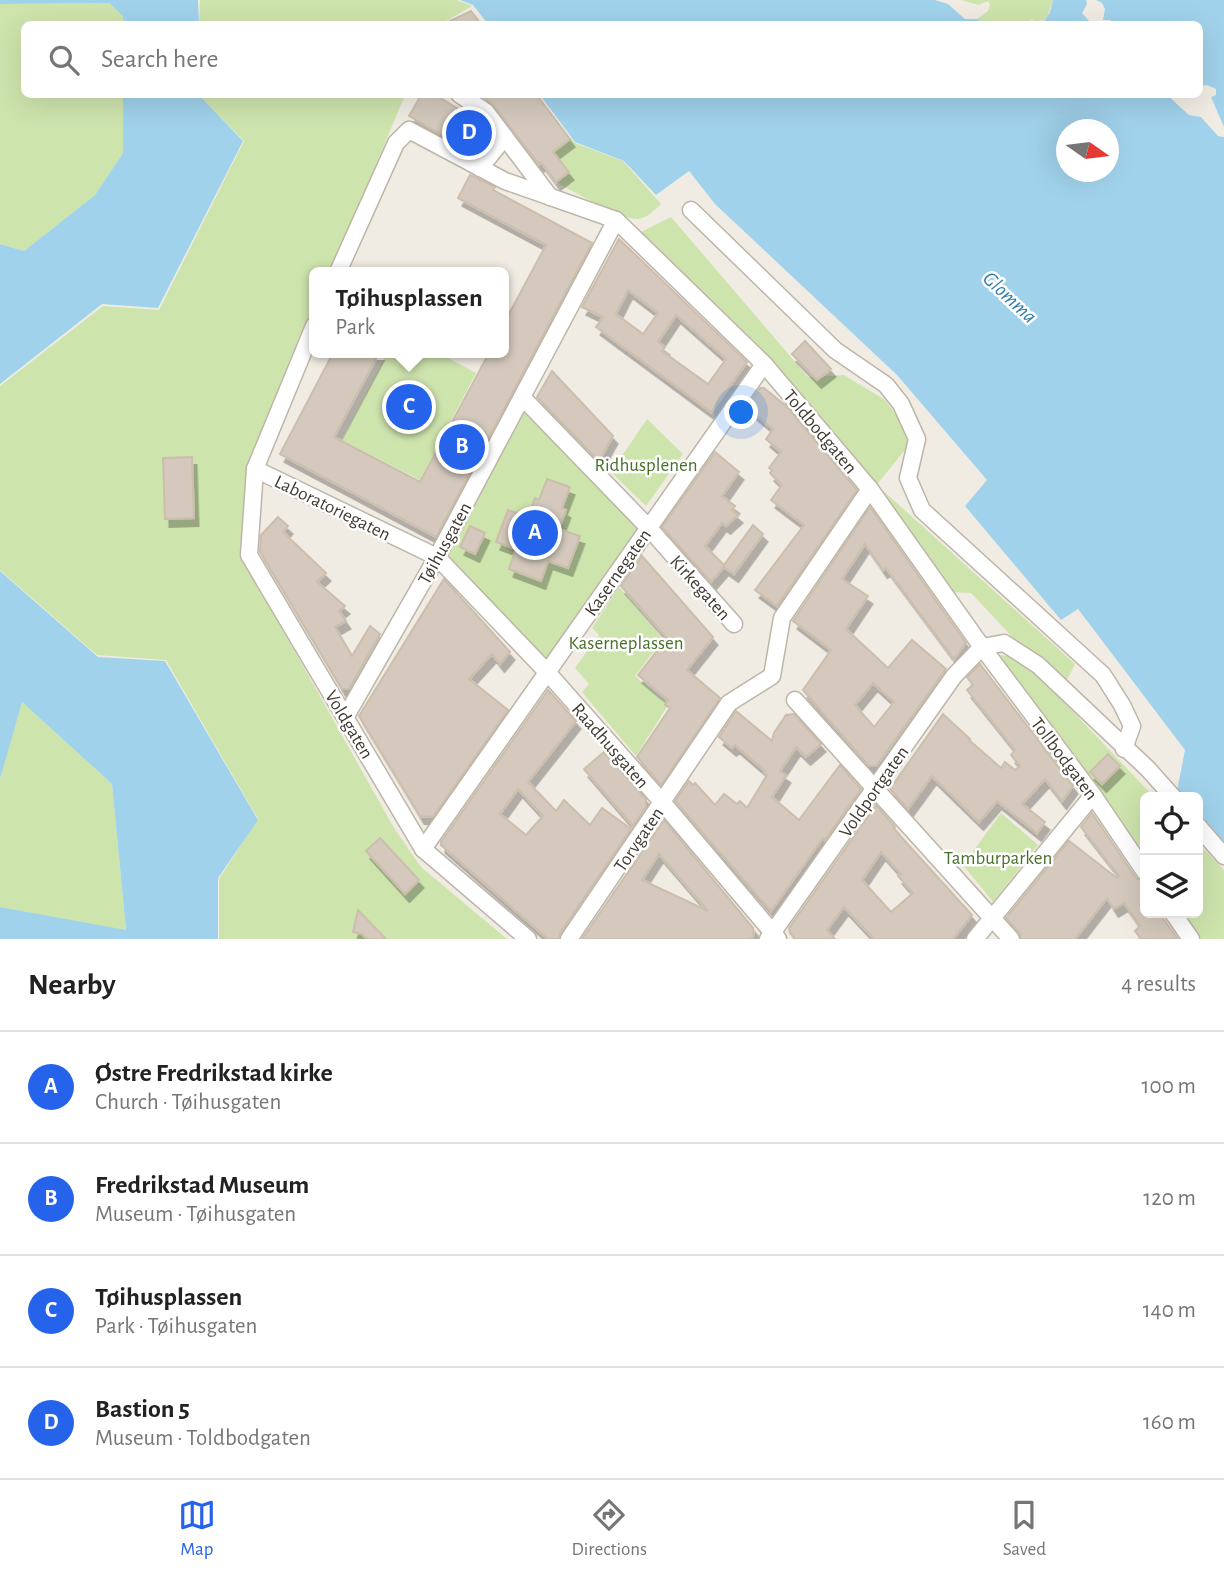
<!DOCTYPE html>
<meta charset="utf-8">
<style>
:root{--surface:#fff;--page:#f2f2f2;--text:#222;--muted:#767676;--line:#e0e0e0;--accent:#2563eb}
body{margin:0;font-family:"Alegreya Sans",sans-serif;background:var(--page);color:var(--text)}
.controls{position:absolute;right:21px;bottom:21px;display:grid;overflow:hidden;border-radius:10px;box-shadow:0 7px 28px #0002}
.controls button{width:63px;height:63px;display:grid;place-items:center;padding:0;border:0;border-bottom:2px solid var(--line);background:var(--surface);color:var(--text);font:35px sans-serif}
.compass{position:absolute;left:1056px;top:119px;width:63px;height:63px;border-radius:50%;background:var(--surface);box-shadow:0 7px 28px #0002;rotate:104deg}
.you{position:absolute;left:742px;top:413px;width:24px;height:24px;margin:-18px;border:5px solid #fff;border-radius:50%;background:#1a73e8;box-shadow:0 0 0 10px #1a73e833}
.badge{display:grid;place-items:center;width:46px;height:46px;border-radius:50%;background:var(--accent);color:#fff;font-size:23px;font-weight:700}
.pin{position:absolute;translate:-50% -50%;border:4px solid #fff;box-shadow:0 2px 7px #0006}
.popup{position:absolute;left:309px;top:267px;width:200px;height:91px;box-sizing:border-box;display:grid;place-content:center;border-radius:10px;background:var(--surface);filter:drop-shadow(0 2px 5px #0005);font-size:23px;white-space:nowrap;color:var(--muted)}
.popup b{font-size:26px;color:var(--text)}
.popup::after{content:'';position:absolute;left:50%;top:100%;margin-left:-14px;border:14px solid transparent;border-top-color:var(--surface)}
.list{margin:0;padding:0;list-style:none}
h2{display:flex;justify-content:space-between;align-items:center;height:91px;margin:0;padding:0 28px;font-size:30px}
h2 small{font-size:23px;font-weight:400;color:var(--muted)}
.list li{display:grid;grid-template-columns:46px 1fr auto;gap:21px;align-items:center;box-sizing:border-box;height:112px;padding:0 28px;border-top:2px solid var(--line)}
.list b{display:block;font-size:26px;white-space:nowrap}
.list p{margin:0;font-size:23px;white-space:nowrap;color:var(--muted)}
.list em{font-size:23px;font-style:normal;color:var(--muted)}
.icon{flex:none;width:38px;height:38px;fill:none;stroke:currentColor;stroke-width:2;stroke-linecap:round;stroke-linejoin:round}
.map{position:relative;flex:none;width:1224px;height:939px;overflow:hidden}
.search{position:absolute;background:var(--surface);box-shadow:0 7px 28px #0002;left:21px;right:21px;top:21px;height:77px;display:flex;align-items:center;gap:18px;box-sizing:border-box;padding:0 24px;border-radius:10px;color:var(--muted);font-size:26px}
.sheet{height:539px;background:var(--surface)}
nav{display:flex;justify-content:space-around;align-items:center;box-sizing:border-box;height:98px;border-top:2px solid var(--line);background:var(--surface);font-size:19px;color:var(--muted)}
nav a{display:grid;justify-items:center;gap:4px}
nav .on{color:var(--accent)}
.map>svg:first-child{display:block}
</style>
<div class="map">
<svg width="1224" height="939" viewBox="0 0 1224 939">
<defs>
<filter id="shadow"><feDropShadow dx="4.5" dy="8" stdDeviation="0" flood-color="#0004"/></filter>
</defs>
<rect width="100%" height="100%" fill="#f1ece3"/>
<!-- green -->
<g fill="#cee4ad">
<polygon points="200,0 457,0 472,6 441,24 199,24"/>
<polygon points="961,0 1053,0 1046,20 1035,21 1030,19 1031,24 987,24 977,19 988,11 990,4 988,1 978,5"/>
<polygon points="109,3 124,16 124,24 24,24 24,94 123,95 123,153 95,195 24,251 0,244 0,4"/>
<polygon points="199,95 405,95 331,272 314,272 314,313 252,466 244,561 394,828 421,867 507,939 219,939 219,879 258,819 166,660 97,655 0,570 0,386 103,306 159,310 244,141"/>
<path d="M571,138L575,143L623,161L661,204C655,210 647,218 638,219C621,220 573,191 556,182L569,171L554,152Z"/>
<polygon points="671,217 808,377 844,375 885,400 914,439 874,488 769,361 641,232"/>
<polygon points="387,353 439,353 476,373 420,480 342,440"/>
<polygon points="524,404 643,528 546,664 440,558"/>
<polygon points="647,419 683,454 646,506 611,472"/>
<polygon points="879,487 1075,664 1065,684 1016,641 971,593 952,592 876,491"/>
<polygon points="619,587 663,639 635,676 668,705 636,756 582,692 589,684 575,668 599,635 592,628"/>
<polygon points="1000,655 1023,659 1154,797 1145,797 1145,865"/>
<polygon points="21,701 112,784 126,931 0,907 0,779"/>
<polygon points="1001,813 1038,845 993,902 963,865"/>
<polygon points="1198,843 1224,870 1224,939 1196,939 1178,913 1198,913"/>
</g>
<!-- water -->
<g fill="#a1d2ec" fill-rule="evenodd">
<polygon points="0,0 198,0 199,24 124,24 123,16 109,3 0,4"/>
<polygon points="460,0 935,0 948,4 965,19 977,19 987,24 488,24 473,5"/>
<polygon points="1053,0 1086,0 1087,4 1082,13 1090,22 1097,22 1100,24 1043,24 1050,12"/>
<polygon points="1096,0 1224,0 1224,127 1211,97 1216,95 1216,89 1207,85 1200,86 1200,24 1113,23 1110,20 1103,20 1105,9 1102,3"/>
<polygon points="123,95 199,95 243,141 158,308 102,304 0,384 0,244 24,251 95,195 123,153"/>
<path d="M540,95H1167L1189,115L1201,117L1218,136L1224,137V846L1198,815V797H1183L1177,791L1185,750L1078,609L1061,620L965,506L987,480L897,375L715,204L689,171L656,195L624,161L575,142ZM1066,130H1108V172H1066Z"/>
<polygon points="0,571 98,657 165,661 258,820 218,878 218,939 0,939 0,907 126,930 112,784 22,702 0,779"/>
</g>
<!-- building -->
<g fill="#d4c9bc" stroke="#ccbead" stroke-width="2" fill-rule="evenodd" filter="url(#shadow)">
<polygon points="471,11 481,24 444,24"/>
<polygon points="422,94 434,94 481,123 490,135 477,154 409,116"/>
<polygon points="480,94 536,94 570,139 553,152 569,172 556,182 541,162 539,164 494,106"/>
<polygon points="470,175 495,187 493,190 592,243 436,537 280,454 333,353 379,353 334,437 420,482 489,353 503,353 503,325 546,245 458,198"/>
<path d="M619,239L747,362L711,412L596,327L603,317L582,307ZM628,290L658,313L643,334L616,314ZM676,315L726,359L708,384L662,351L665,347L658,342Z"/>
<polygon points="805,341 831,369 817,380 792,354"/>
<polygon points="552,371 613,436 599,461 537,397"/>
<polygon points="760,388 764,388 787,407 857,490 777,606 755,590 804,525 771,500 782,485 770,473 772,470 769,468 781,452 766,439 773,429 747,407"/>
<polygon points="715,452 739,472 722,496 735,506 732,510 738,515 726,526 722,523 705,546 724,565 753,525 763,534 734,574 724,567 711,582 662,527"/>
<polygon points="192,457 194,518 165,519 163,458"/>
<polygon points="547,479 570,487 562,508 566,510 559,529 580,536 568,568 548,561 541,581 509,569 516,549 496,542 508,510 528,517 535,498 539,500"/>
<path d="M870,507L966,643L954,659L886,568L883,570L865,544L842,579L868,596L846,629L888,668L912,640L946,669L876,766H869L803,690L831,650L793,621ZM873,683L894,702L874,727L855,705Z"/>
<polygon points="278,517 288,526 283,532 326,573 317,582 345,606 339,611 346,621 335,627 352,656 370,626 380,634 349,689 342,689 260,552 261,535"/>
<polygon points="470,526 485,533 475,554 460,547"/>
<polygon points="642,556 713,637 687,670 720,698 661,785 637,757 670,708 665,705 668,700 638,675 667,638 621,586"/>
<polygon points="444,579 510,652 500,664 492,654 469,679 508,710 433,817 420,816 359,716"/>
<polygon points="980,664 1073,786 1062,801 1045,779 1022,804 1045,822 1037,833 997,801 979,822 932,776 908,809 890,789 943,714 970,739 969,740 1001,768 1005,762 1015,770 1020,766 1011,755 1015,750 967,690 973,685 967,677"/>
<path d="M548,690L576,721L528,782L556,811L564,800L590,825L602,808L631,829L560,933L559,939H548L441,845V842ZM518,789L543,816L526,835L500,814Z"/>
<polygon points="736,711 772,741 774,733 786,715 794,714 821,744 806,757 796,747 780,771 786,775 772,797 799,820 840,765 861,789 825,840 823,838 771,911 675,801 689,781 693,785 695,783 715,805 724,794 737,804 740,801 747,808 767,775 764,773 765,771 735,745 732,748 719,737"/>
<polygon points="604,752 646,799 646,807 633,826 584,769"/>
<polygon points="1108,754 1120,766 1102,784 1090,772"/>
<path d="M876,805L895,827L894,829L972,915L953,939H874L844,907L827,930L835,939H795L790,933L789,928ZM881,852L901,874L898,876L913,893L891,912L862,880Z"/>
<polygon points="1092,813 1136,878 1145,883 1145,913 1159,913 1178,939 1141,939 1135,931 1140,926 1124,903 1114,909 1107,898 1075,939 1021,939 1019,932 1006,918 1069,841 1117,878 1119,876 1081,827"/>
<path d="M664,820L753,928L754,935L751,939H582ZM659,854L708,911L642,880Z"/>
<polygon points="380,838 419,880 405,894 366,851"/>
<polygon points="358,910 386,939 367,939 362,934 353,932"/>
</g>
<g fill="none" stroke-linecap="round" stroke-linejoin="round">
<defs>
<g id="minor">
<polyline points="459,94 486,112 550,197"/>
<polyline points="480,168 505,137"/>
<polyline points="691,210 835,350 886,385 901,404 917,439 908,478 922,510 1103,675 1122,705 1132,726 1124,749"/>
<polyline points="338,272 396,143 409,130 505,181 616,220 764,364 870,489 982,647 1093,795 1145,872"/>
<polyline points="314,326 255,469 249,555 423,849 528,939"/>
<polyline points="523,398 648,527 734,624"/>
<polyline points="255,469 437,557 547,672 663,803 778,939"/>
<polyline points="982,647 1004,643 1038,665 1148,769 1173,797"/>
<polyline points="795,700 1011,939"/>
<polyline points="346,716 437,557 616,220"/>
<polyline points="1198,826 1224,856"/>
<polyline points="423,849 764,364"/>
<polyline points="1173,913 1191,939"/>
<polyline points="569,939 729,703 772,676 782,618 870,489"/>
<polyline points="768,939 954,676 982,647"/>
<polyline points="975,939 1093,795"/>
</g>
</defs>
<!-- minor casing -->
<use href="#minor" stroke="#beb5a9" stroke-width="19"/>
<!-- minor -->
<use href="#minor" stroke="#fff" stroke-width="16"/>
</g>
<g text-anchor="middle" stroke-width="5" stroke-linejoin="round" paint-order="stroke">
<!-- street labels -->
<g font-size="19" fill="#423b34" stroke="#fff">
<text transform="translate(821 431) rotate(50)" y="7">Toldbodgaten</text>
<text transform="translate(333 507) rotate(26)" y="7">Laboratoriegaten</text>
<text transform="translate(444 543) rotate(-61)" y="7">Tøihusgaten</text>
<text transform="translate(617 572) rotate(-55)" y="7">Kasernegaten</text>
<text transform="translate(701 587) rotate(48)" y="7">Kirkegaten</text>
<text transform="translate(350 724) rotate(59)" y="7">Voldgaten</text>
<text transform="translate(611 745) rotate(49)" y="7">Raadhusgaten</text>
<text transform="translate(1065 758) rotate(53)" y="7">Tollbodgaten</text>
<text transform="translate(873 791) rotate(-55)" y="7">Voldportgaten</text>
<text transform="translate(638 839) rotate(-56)" y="7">Torvgaten</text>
</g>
<!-- park labels -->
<g font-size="19" fill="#49702a" stroke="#fff">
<text x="646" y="471">Ridhusplenen</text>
<text x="626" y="649">Kaserneplassen</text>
<text x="998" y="864">Tamburparken</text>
</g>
<!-- water labels -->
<g font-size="21" font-style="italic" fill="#337da8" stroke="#fff">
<text transform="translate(1010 297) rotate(43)" y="7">Glomma</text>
</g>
</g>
</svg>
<div class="controls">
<button><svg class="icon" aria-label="locate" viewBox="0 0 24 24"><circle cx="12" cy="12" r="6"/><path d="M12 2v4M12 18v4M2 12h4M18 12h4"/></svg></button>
<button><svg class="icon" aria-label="layers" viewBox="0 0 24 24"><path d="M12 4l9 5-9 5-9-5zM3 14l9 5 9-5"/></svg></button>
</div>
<svg class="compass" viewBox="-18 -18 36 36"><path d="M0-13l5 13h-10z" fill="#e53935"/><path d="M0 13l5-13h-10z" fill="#767676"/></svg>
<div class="you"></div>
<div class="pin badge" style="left:535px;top:533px">A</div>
<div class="pin badge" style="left:462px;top:447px">B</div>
<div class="pin badge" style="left:409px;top:407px">C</div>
<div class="popup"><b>Tøihusplassen</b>Park</div>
<div class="pin badge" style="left:469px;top:133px">D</div>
<div class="search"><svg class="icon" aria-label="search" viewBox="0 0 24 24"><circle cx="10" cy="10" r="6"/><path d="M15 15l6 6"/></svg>Search here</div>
</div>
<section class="sheet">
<h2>Nearby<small>4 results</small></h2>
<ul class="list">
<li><span class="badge">A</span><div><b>Østre Fredrikstad kirke</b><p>Church · Tøihusgaten</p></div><em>100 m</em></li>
<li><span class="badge">B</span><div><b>Fredrikstad Museum</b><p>Museum · Tøihusgaten</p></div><em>120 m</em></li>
<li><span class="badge">C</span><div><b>Tøihusplassen</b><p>Park · Tøihusgaten</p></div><em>140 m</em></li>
<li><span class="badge">D</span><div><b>Bastion 5</b><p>Museum · Toldbodgaten</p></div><em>160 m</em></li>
</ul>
</section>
<nav>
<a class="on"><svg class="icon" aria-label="map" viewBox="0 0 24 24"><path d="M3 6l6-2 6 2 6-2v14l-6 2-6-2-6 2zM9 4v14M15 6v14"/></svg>Map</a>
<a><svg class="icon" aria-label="directions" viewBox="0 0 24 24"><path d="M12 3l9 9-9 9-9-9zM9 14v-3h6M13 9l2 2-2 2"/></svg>Directions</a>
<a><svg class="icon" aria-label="saved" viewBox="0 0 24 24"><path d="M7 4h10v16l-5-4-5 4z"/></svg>Saved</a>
</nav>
